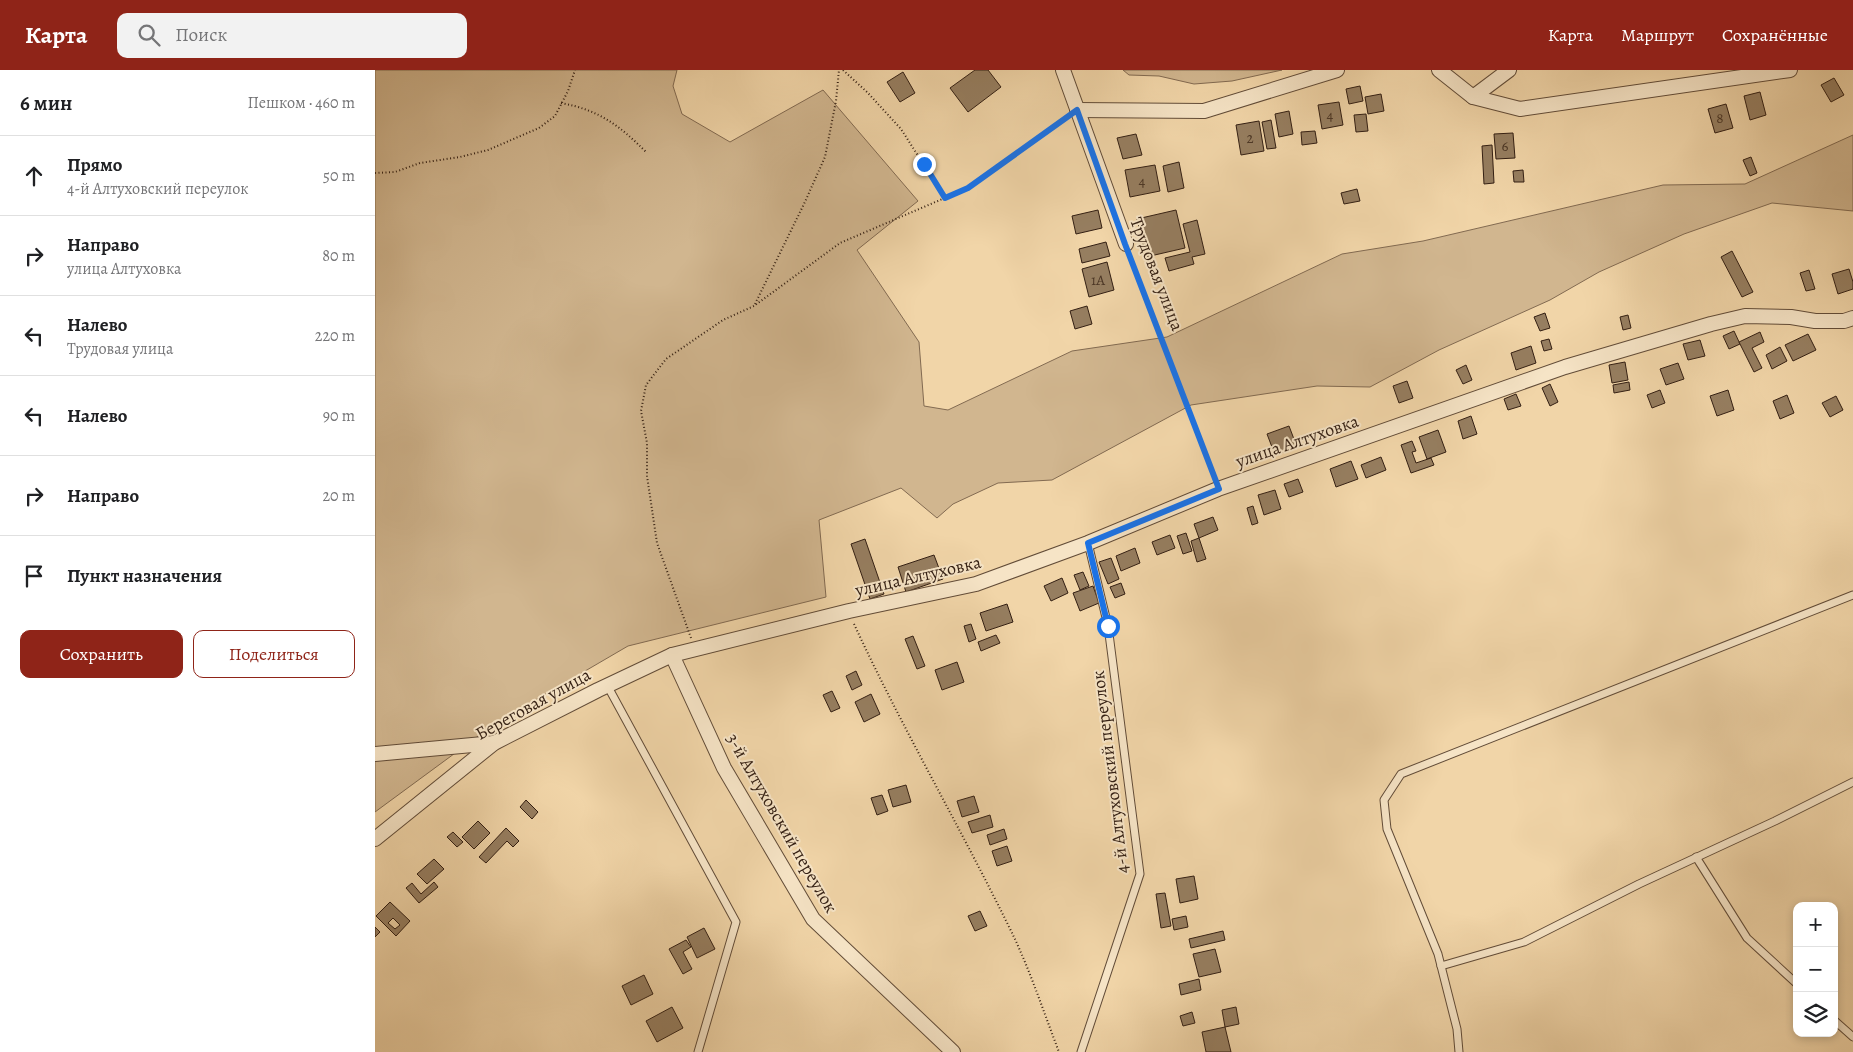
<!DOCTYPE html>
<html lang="ru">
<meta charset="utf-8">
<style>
:root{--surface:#fff;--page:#f2f2f2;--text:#202124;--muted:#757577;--line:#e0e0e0;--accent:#8f2418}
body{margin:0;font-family:Alegreya,serif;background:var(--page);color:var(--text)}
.controls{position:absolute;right:15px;bottom:15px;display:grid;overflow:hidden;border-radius:10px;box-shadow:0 2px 8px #0003}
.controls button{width:45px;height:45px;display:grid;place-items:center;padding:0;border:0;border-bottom:1px solid var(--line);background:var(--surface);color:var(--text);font:25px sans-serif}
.stop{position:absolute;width:15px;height:15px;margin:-11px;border:4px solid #1a73e8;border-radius:50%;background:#fff}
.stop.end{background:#1a73e8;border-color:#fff;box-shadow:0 1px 5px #0008}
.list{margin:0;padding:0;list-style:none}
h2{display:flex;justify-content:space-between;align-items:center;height:65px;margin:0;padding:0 20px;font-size:21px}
h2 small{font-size:16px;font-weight:400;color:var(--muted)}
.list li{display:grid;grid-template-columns:32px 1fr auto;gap:15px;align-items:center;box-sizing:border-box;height:80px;padding:0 20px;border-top:1px solid var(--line)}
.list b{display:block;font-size:19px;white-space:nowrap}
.list p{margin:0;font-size:16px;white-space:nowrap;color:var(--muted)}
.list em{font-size:16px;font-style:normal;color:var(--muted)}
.actions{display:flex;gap:10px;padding:15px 20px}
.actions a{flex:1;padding:11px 0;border:1px solid var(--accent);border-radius:10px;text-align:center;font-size:18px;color:var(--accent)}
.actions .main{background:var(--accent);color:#fff}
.icon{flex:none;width:28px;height:28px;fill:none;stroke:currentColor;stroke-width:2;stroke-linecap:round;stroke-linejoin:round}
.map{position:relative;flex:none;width:1478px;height:982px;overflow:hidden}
header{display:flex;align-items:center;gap:30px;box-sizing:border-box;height:70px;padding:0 25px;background:var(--accent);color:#fff}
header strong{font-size:24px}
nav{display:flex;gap:28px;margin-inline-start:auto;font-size:18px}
.search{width:350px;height:45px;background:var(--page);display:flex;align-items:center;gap:12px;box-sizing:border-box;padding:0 18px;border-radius:10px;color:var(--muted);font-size:19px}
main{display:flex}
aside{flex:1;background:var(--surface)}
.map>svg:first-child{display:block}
</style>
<header>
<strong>Карта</strong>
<div class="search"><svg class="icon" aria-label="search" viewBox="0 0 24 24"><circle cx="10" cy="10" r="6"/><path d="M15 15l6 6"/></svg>Поиск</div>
<nav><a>Карта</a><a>Маршрут</a><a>Сохранённые</a></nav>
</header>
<main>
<aside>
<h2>6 мин<small>Пешком · 460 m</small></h2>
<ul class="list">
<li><svg class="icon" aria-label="ahead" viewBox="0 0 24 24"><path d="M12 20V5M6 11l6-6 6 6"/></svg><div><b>Прямо</b><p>4-й Алтуховский переулок</p></div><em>50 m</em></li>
<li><svg class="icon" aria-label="right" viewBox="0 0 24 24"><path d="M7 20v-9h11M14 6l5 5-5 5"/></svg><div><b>Направо</b><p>улица Алтуховка</p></div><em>80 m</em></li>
<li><svg class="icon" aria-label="left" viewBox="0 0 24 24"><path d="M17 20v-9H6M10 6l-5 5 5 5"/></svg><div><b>Налево</b><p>Трудовая улица</p></div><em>220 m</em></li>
<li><svg class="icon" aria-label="left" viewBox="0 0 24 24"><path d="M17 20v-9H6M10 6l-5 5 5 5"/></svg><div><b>Налево</b></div><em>90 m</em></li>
<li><svg class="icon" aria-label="right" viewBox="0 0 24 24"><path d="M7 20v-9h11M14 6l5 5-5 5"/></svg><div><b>Направо</b></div><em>20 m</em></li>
<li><svg class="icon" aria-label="arrive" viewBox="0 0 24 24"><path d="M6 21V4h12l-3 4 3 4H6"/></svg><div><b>Пункт назначения</b></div></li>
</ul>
<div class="actions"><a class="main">Сохранить</a><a>Поделиться</a></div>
</aside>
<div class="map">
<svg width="1478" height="982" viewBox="0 0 1478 982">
<rect width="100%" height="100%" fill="#f1d5a8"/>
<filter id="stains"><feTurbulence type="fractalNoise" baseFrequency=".004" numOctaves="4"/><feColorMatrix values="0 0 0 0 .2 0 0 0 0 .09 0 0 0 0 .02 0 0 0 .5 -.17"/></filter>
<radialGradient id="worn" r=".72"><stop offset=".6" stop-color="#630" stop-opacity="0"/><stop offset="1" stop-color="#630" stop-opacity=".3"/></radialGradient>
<!-- green -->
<g fill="#d1b68f" stroke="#826a51">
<polygon points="0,0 302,0 298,16 307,44 355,72 448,20 543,131 482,180 544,272 549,336 573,340 697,281 792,267 967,184 1048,171 1288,115 1370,114 1478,65 1478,141 1397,133 1309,164 1224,202 1175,230 1064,280 995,317 942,316 816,335 677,410 623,413 578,434 562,448 526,418 444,450 451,527 253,576 121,653 0,742"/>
<polygon points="748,0 907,0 857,11 819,14 784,6 754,5"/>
</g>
<!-- building -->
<g fill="#967e60" stroke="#331f13" fill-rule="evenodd">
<polygon points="600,0 613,0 626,17 593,42 575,18"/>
<polygon points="528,2 540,23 525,32 512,12"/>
<polygon points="1459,8 1469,25 1456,32 1446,15"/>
<polygon points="985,16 988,31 974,34 971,19"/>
<polygon points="1385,22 1391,45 1375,50 1369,26"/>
<polygon points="1006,24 1009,41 993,44 990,27"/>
<polygon points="964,32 968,55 947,59 943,35"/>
<polygon points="1351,34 1358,58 1340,63 1333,39"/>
<polygon points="914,41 918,64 904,67 900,44"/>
<polygon points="991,44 993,61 981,62 979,45"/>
<polygon points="896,50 901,78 892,79 887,52"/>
<polygon points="884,51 889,81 866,85 861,55"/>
<polygon points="940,61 942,73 927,75 926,62"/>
<polygon points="1138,63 1140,88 1121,89 1119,64"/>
<polygon points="761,64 767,85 748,89 742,68"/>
<polygon points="1117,75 1119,113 1109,114 1107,76"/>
<polygon points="1376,87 1382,103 1375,106 1368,90"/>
<polygon points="804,92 809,118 793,122 788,96"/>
<polygon points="780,95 785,121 755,127 750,100"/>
<polygon points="1148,100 1149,112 1139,112 1138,101"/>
<polygon points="982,119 985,131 969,134 966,123"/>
<polygon points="723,140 727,158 701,164 697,146"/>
<polygon points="801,140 810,178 771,187 762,149"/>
<polygon points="822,150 830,184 817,187 819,194 794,201 790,188 815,182 808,154"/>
<polygon points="731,172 735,186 707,193 704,179"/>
<polygon points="1357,181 1378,222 1367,227 1346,187"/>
<polygon points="732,192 739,220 714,227 707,199"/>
<polygon points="1474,199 1478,212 1478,219 1463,224 1457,204"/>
<polygon points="1434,200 1440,219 1431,221 1425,203"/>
<polygon points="712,236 717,254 700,259 695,241"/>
<polygon points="1170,243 1175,258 1165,261 1159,247"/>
<polygon points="1253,245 1256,258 1248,260 1245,247"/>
<polygon points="1359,261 1365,274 1354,279 1348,266"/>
<polygon points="1385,262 1389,272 1377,278 1387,298 1379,302 1364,272"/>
<polygon points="1433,264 1441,280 1418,291 1410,275"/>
<polygon points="1174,269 1177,279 1169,281 1166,271"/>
<polygon points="1325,270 1330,286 1313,290 1308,274"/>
<polygon points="1156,276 1161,293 1141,300 1136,283"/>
<polygon points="1405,277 1412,291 1397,299 1391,285"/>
<polygon points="1250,292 1253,310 1237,313 1234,295"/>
<polygon points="1303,293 1309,309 1291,315 1285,299"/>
<polygon points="1091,295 1097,310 1088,314 1081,300"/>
<polygon points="1032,311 1038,328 1024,333 1018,316"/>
<polygon points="1254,312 1255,320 1239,323 1238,315"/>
<polygon points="1175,314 1183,332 1175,336 1167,318"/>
<polygon points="1285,320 1290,333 1277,338 1272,325"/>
<polygon points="1353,320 1359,340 1342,346 1335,326"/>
<polygon points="1141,324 1146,336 1133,340 1129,329"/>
<polygon points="1412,325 1419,343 1405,349 1398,331"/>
<polygon points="1461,326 1468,340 1455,347 1447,333"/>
<polygon points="1096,346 1102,364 1088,369 1083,351"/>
<polygon points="914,356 922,377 900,385 892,364"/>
<polygon points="1063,360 1071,382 1052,389 1044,367"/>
<polygon points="1037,371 1041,381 1037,382 1041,393 1056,388 1059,395 1036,403 1026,375"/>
<polygon points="1006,387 1011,400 991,408 986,395"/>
<polygon points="976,391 983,409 961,417 955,399"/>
<polygon points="923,409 928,422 914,427 909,414"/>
<polygon points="900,420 906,439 889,445 883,425"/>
<polygon points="878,436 883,453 877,455 872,438"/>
<polygon points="838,447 843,460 824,468 819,454"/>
<polygon points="811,463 817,481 808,484 802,466"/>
<polygon points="795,465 800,478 782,485 777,472"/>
<polygon points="824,468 831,489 822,492 816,471"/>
<polygon points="490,469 509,524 495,529 476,474"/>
<polygon points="760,478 765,493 746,501 741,486"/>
<polygon points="559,485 568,509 531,522 523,497"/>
<polygon points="736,488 744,509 733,514 724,492"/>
<polygon points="708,502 714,516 705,520 699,505"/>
<polygon points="687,508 693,523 676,531 669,516"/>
<polygon points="746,513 750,524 740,528 735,517"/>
<polygon points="718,516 724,533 705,541 698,523"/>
<polygon points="632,534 638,552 611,561 605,543"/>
<polygon points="596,554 601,569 594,572 589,556"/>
<polygon points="621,565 625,573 606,581 603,572"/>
<polygon points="538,566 550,596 542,599 530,569"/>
<polygon points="582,592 589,612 567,620 560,600"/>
<polygon points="481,601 487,615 477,620 471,606"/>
<polygon points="457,621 465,638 456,642 448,625"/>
<polygon points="496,624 505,644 489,652 480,632"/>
<polygon points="531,715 536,732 518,737 513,720"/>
<polygon points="507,725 513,741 502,745 496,728"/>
<polygon points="599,726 604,742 587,747 582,731"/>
<polygon points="151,730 163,742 157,749 145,737"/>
<polygon points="615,745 618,757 597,763 593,752"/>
<polygon points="103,751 115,763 99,779 87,767"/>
<polygon points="131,758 144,771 138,777 132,771 111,793 104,787"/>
<polygon points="629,759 632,769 615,775 612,765"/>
<polygon points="78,762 88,772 82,777 72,767"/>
<polygon points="632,776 637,791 622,796 617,781"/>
<polygon points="59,789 69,799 52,814 42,804"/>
<polygon points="819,806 823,829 805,833 801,809"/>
<polygon points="59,812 63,817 44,833 31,818 37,813 46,824"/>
<polygon points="790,823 796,856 786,858 781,824"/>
<path d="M15,832L35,851L21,866L1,846ZM18,848L25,855L20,859L13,853Z"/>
<polygon points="605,841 612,856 600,861 593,846"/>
<polygon points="811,846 813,857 799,860 797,849"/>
<polygon points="0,857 5,862 0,867"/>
<polygon points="329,858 340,879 322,888 312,867"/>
<polygon points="848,861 850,870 816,878 814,869"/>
<polygon points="311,870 316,877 308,882 317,899 308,904 294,879"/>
<polygon points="840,879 846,902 824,907 818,884"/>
<polygon points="269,905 278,924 256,935 247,916"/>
<polygon points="824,909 826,920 806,925 804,914"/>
<polygon points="297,937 308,958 282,972 271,951"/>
<polygon points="861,937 864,954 850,957 847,940"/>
<polygon points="817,942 820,953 808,956 805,946"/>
<polygon points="850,957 856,982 831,982 827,962"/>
</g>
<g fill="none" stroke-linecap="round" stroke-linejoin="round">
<defs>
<g id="service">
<polyline points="232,615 361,852 323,982"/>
<polyline points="1321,787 1372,868 1422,914"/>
<polyline points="1066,896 1149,872 1264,814 1400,751 1478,712"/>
<polyline points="1459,950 1478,967"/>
<polyline points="706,982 765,804 733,556 713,473"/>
<polyline points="1084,982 1082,959 1063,884 1012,759 1009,730 1026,704 1478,525"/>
</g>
<g id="minor">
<polyline points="688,0 751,174"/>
<polyline points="1064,0 1098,27 1145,39 1415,0"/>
<polyline points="1098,27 1134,0"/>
<polyline points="702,40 829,41 962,0"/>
<polyline points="297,585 349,698 438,849 578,982"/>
<polyline points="0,684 119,673"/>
<polyline points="0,769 119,673 223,620 297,585 474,541 601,514 713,473 843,419 1190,297 1336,254 1370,246 1416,247 1440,251 1469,251 1478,248"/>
</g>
</defs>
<!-- service casing -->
<use href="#service" stroke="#624c38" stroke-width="9"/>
<!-- minor casing -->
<use href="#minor" stroke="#624c38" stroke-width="16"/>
<!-- path -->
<g stroke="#331f13" stroke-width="2" stroke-dasharray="1 2.5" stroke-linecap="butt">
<polyline points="468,0 493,23 526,59 570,128"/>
<path d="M186,33C224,40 244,55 271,82"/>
<polyline points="0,103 20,102 45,93 85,87 113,80 164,58 180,46 193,21 200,0"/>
<polyline points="755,186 839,408"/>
<polyline points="380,234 429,134 450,87 461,31 464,0"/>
<path d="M479,554C528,660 587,760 638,865C656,903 669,943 684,982"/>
<polyline points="316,568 282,473 272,406 272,373 266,341 271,315 291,289 348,250 379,236 465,173 593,118 691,48"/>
</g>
<!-- service -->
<use href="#service" stroke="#f6e4c6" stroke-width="7"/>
<!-- minor -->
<use href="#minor" stroke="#f6e4c6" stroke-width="14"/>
</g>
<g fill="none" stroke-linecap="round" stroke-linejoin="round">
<!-- route -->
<polyline stroke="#1a73e8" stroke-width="6" points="549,94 570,128 593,118 702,40 750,174 844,419 713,473 733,556"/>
</g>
<g text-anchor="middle" stroke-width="4" stroke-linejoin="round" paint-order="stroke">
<!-- number labels -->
<g font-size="15" fill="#4c3726">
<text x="955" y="50">4</text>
<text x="1345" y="53">8</text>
<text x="875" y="73">2</text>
<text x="1130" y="81">6</text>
<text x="767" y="116">4</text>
<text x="723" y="215">1А</text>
</g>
<!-- street labels -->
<g font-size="18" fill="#331f13" stroke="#f6e4c6">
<text transform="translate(782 204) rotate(69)" y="6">Трудовая улица</text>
<text transform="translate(922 371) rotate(-19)" y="6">улица Алтуховка</text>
<text transform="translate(543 506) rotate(-13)" y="6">улица Алтуховка</text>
<text transform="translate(158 634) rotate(-29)" y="6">Береговая улица</text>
<text transform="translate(735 702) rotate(-97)" y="6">4-й Алтуховский переулок</text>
<text transform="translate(407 753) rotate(60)" y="6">3-й Алтуховский переулок</text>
</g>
</g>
<rect width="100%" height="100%" filter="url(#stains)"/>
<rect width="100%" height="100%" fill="url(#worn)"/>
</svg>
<div class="controls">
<button>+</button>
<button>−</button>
<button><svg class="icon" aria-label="layers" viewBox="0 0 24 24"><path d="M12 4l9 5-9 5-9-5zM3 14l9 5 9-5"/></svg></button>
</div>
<div class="stop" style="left:733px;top:556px"></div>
<div class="stop end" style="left:549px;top:94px"></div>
</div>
</main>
